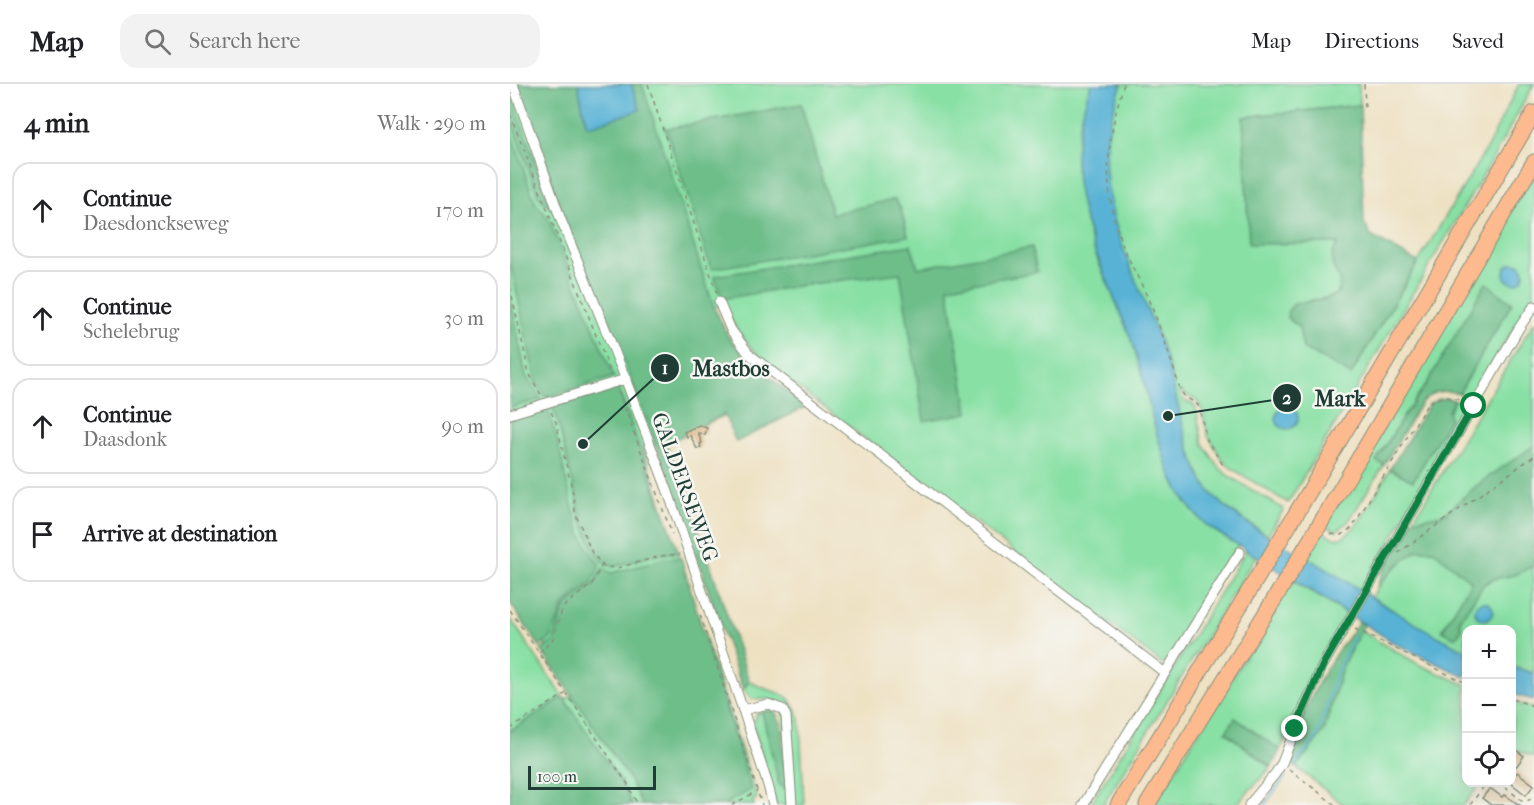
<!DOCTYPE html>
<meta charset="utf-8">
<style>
:root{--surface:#fff;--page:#f2f2f2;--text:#202124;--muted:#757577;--line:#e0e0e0}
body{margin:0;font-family:"IM FELL French Canon",serif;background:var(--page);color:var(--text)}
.controls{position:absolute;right:18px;bottom:18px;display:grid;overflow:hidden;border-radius:12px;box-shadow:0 6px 24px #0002}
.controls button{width:54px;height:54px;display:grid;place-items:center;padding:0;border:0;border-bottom:2px solid var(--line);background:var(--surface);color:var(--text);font:30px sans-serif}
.scale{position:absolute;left:18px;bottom:15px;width:128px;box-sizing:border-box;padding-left:6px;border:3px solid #1f3d34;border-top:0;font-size:16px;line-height:21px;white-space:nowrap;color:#1f3d34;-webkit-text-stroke:4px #f6f6f2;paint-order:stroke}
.stop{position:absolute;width:18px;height:18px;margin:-14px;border:4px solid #0b8043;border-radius:50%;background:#fff}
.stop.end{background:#0b8043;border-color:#fff;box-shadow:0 2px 6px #0008}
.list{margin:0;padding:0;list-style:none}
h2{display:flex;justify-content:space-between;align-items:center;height:78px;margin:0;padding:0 24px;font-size:26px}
h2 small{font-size:20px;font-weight:400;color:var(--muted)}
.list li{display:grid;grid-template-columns:39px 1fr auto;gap:18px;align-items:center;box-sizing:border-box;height:96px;margin:0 12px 12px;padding:0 12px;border:2px solid var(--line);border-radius:18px}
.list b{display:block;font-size:22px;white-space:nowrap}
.list p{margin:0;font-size:20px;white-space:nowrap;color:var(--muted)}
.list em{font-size:20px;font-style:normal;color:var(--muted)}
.icon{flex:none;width:33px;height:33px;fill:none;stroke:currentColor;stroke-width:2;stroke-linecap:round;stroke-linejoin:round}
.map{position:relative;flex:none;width:1024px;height:721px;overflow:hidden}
header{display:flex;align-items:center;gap:36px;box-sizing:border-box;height:84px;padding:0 30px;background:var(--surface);border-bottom:2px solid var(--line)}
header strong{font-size:28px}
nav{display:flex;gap:33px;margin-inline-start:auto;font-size:21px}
.search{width:420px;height:54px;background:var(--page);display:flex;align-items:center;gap:15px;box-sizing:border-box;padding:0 21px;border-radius:18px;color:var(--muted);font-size:22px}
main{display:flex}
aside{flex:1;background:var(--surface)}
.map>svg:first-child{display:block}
</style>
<header>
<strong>Map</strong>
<div class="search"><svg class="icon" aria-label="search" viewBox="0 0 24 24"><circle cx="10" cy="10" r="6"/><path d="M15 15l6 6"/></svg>Search here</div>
<nav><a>Map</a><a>Directions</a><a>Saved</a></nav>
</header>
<main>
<aside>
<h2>4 min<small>Walk · 290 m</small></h2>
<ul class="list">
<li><svg class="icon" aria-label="ahead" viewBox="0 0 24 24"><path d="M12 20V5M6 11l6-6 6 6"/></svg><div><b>Continue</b><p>Daesdonckseweg</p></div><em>170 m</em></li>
<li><svg class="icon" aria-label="ahead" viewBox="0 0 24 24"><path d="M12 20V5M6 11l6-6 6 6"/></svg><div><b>Continue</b><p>Schelebrug</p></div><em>30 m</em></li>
<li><svg class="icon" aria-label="ahead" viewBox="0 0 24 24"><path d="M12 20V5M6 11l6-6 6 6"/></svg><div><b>Continue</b><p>Daasdonk</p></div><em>90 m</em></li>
<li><svg class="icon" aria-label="arrive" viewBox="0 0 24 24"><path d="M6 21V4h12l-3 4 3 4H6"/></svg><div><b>Arrive at destination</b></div></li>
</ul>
</aside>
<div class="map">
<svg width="1024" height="721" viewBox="0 0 1024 721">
<rect width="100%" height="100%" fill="#f6f6f2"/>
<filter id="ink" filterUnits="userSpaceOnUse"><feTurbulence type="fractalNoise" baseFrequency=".0167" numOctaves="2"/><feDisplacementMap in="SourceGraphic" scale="12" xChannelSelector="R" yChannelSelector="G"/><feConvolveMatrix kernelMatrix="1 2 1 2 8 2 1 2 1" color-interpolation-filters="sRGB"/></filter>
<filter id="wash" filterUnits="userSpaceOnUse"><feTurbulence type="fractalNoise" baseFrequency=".008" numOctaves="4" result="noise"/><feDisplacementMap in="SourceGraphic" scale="24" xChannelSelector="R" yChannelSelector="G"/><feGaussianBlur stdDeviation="1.35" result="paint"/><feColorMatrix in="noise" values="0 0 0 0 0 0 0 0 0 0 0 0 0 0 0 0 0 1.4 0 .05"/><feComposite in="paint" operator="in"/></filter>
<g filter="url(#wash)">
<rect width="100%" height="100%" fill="#eee1c2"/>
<!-- green -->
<g fill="#88e0a4" stroke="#548e6c" stroke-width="1.5" fill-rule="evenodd">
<path d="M0,0H581C559,68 564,116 590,182C600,206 612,230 621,254C642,310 647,397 694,439C704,448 717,454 728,461L655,582L265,286C243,267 225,248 214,221L202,223L217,264L292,317L232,355L216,331L134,366L247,714L243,716L244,721H0V650L66,609L44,573L0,512ZM291,20L293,29L157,50L154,41L156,45Z"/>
<path d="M612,0H849L850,21L734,33L828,159C825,166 820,174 823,182C824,186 828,190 830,194C835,213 814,215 801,216L781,237L789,243L793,264L841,290L978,62L1009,0H1024L978,83L778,419L721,384L713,377L698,351L691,323L686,316L677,312L672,307L670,309L674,317L683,320L686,325L693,360L708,382L717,391L774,425L758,451C741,440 713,424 700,408C675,373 670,319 657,279C636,209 589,142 596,66C597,43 604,21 612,0Z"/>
<path d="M1024,89V219C998,247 981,281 962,314L949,309L1002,219L917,299L895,330L867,377L874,381L838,438L826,447L815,441Z"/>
<polygon points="1024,238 1024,362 971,398 934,430 903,436"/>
<path d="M945,316L958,321L852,507L795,473L811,447C817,450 822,455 829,454C846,452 871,400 880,385L903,397Z"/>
<polygon points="736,466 746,472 593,721 580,721"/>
<path d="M908,466H923L962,498L932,546L946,553L951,546L950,536L974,500L983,495L1005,491L1023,481L1024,589L1002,583V546H956V567L906,541L862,513C872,492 890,479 908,466Z"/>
<polygon points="782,496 838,531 797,605 770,666 725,634 716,648 761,683 726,721 644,721"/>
<polygon points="0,534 53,613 0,647"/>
<polygon points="851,547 910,581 956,601 956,698 971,699 954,721 834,721 786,683 814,647 833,581"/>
<path d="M239,597C264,613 277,600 290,635L294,721H284L272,621C262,614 253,615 241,615L233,606Z"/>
<polygon points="1002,618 1024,624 1024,673 1002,665"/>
<polygon points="252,628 269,700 278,707 278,721 266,721 243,640 247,629"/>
</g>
<!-- forest -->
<g fill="#6ebe8a" stroke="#467e5f" stroke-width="1.5">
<polygon points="7,0 68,0 76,39 129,26 121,0 132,0 203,221 218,252 235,272 295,323 226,358 214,330 156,360 187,441 239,597 233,606 159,394 119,290 55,136"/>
<polygon points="0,7 42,126 28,112 0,33"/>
<polygon points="291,20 322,130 385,115 391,125 398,152 201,185 156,45"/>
<path d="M850,21L854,139L861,152L908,178L841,291L793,264L789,243L777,233L778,227L784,220C795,217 808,218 818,214C839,207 827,194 823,182C820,174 824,165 828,159L739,160L733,33Z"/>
<polygon points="0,46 25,118 38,134 104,293 36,313 26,300 0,176"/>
<polygon points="401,161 408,184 522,163 527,188 438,203 458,329 414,337 390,189 293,201 212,215 204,192"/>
<path d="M976,199L1002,219L949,309C933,305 922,307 911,319L874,381L866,377L895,330L917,299Z"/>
<polygon points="0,212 16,292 31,315 0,324"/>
<path d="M108,304L169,469C147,468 124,478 102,483L94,479L85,469L69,429L67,416L48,338L42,323Z"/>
<polygon points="937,314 945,316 938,327 940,335 903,397 880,385 919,320 929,315"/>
<path d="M37,324C57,371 57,445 90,481L81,499L54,521L41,554L30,563L0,519V335Z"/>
<polygon points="1024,362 1024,482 1005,491 983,495 974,500 950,536 951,546 946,554 932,547 961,498 923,466 908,466 886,482 867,503 871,490 903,436 934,430 971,398"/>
<polygon points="154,474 171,474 241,706 213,721 132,721 118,693 31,566 44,557 53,527 58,520 83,501 93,484 101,489 137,480"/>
<path d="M849,537L854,541L833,581L814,647L786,683L782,680C786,644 802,606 822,576C830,562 841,551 849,537Z"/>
<polygon points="53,613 111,698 122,721 0,721 0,647"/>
<polygon points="258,626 265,628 271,639 278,707 269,700 252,628"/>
<polygon points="725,634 770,666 761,683 716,648"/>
</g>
<!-- water -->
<g fill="#58b2d5" stroke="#3c7884" stroke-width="1.5">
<polygon points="68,0 121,0 130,26 79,42 76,39"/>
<path d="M581,0H612C601,28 593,58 596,88C601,156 637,214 657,278C669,316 676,380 702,410C727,438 775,461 808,480C857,510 905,542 956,567V593L886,560L699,443C644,399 644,313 620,253C600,201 575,154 567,98C563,64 570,32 581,0Z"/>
<circle cx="1004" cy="189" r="10"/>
<circle cx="777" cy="334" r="11"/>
<circle cx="974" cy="527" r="9"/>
<polygon points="1002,583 1024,589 1024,616 1002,610"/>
</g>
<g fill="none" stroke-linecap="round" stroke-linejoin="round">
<!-- stream -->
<g stroke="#58b2d5" stroke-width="2">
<polyline points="785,680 807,653 828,584 845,552"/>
<polyline points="754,721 776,692"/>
</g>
</g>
<g id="blocks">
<!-- building -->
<g fill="#deb47d">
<polygon points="189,341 197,344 195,351 188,349 192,359 190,360 191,363 187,365 180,351 177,353 174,348"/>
<polygon points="1005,665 1014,672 1002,688 1002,669"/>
<polygon points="1007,688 1024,701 1016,711 1002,700 1002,695"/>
<polygon points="980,704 992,713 994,711 1010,721 981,721 972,714"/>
</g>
</g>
</g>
<g filter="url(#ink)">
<use href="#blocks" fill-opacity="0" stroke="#868f7b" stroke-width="1.5"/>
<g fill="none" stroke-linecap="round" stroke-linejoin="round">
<defs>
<g id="minor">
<polyline points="3,0 51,136 110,281 157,405 233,626 258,701 263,721"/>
<polyline points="209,218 221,246 239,270 655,589"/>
<polyline points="0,330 116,295"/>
<polyline points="233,626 258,620 272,625 276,632 282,721"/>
<polyline points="573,721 730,468"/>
<polyline points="739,721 765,690 772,679 792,628 813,581 1009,244 1024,222"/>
</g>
<g id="highway">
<polyline points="790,423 1024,29"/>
<polyline points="813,435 1024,78"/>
<polyline points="608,721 747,494"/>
<polyline points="637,721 770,506"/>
</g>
</defs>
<!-- minor casing -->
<use href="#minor" stroke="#868f7b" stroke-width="11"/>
<!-- highway casing -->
<use href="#highway" stroke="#868f7b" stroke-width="17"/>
<!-- path -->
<g stroke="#868f7b" stroke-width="1.5" stroke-dasharray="4.5 4.5" stroke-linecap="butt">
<polyline points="138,0 207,210"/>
<path d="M614,0C597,53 591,103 611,157C619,178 631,198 640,219C652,247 661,276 670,305L674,312L688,321L697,356L713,381"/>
<polyline points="854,0 855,24"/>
<polyline points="0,30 101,290"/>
<polyline points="0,203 19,289 31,311"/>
<polyline points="108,306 162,450"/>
<polyline points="41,328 46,338 64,413 65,429 82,469 94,483 107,484 151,472 170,470"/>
<path d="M821,450L831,451L842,444L918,319C932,311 940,312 955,318"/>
<polyline points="888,469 1024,372"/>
<polyline points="0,526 117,699 128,721"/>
<polyline points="190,531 252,721"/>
<polyline points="845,545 956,599"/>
<polyline points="29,569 43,555 52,526 56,520 82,500 92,481"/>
<polyline points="1002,615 1024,622"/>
<polyline points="0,645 55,610"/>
<polyline points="779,685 825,721"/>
<polyline points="988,698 1013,717 1019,716 1024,712"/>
<polyline points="222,721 247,707"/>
<polyline points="960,721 977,698"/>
</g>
<!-- minor -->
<use href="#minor" stroke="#fff" stroke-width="9"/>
<!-- highway -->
<use href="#highway" stroke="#fcba8e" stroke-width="15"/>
<defs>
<g id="highway-bridge">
<polyline points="747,494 790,423"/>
<polyline points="770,506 813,435"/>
</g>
</defs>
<!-- highway-bridge casing -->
<use href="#highway-bridge" stroke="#868f7b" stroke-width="17" stroke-linecap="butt"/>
<!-- highway-bridge -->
<use href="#highway-bridge" stroke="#fcba8e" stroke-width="15"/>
</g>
</g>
<g fill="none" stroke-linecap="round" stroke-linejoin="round" filter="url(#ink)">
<!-- route -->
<polyline stroke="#0b8043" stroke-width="8" points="785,645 813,581 964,322"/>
</g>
<g text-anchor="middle" stroke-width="5" stroke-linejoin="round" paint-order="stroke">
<!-- street labels -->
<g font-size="21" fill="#1f3d34" stroke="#f6f6f2">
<text transform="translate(175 403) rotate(70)" y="7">GALDERSEWEG</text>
</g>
</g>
<!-- callouts -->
<path fill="none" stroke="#1f3d34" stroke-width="2" d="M73 360L155 284M658 332L777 314"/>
<g fill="#1f3d34" stroke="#f6f6f2" stroke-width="2">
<circle cx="73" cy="360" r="6"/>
<circle cx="658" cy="332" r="6"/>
<circle cx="155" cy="284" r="15"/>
<circle cx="777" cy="314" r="15"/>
</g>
<g font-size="18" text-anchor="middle" font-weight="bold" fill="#fff">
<text x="155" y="290">1</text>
<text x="777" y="320">2</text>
</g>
<g font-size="22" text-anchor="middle" font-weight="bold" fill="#1f3d34" stroke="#f6f6f2" stroke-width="5" stroke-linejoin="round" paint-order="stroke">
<text x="221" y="292">Mastbos</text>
<text x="830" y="322">Mark</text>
</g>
</svg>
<div class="controls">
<button>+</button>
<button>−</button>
<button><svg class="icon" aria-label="locate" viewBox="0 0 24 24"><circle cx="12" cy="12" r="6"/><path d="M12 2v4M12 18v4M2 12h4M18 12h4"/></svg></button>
</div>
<div class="scale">100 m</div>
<div class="stop" style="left:964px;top:322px"></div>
<div class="stop end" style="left:785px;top:645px"></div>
</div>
</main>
